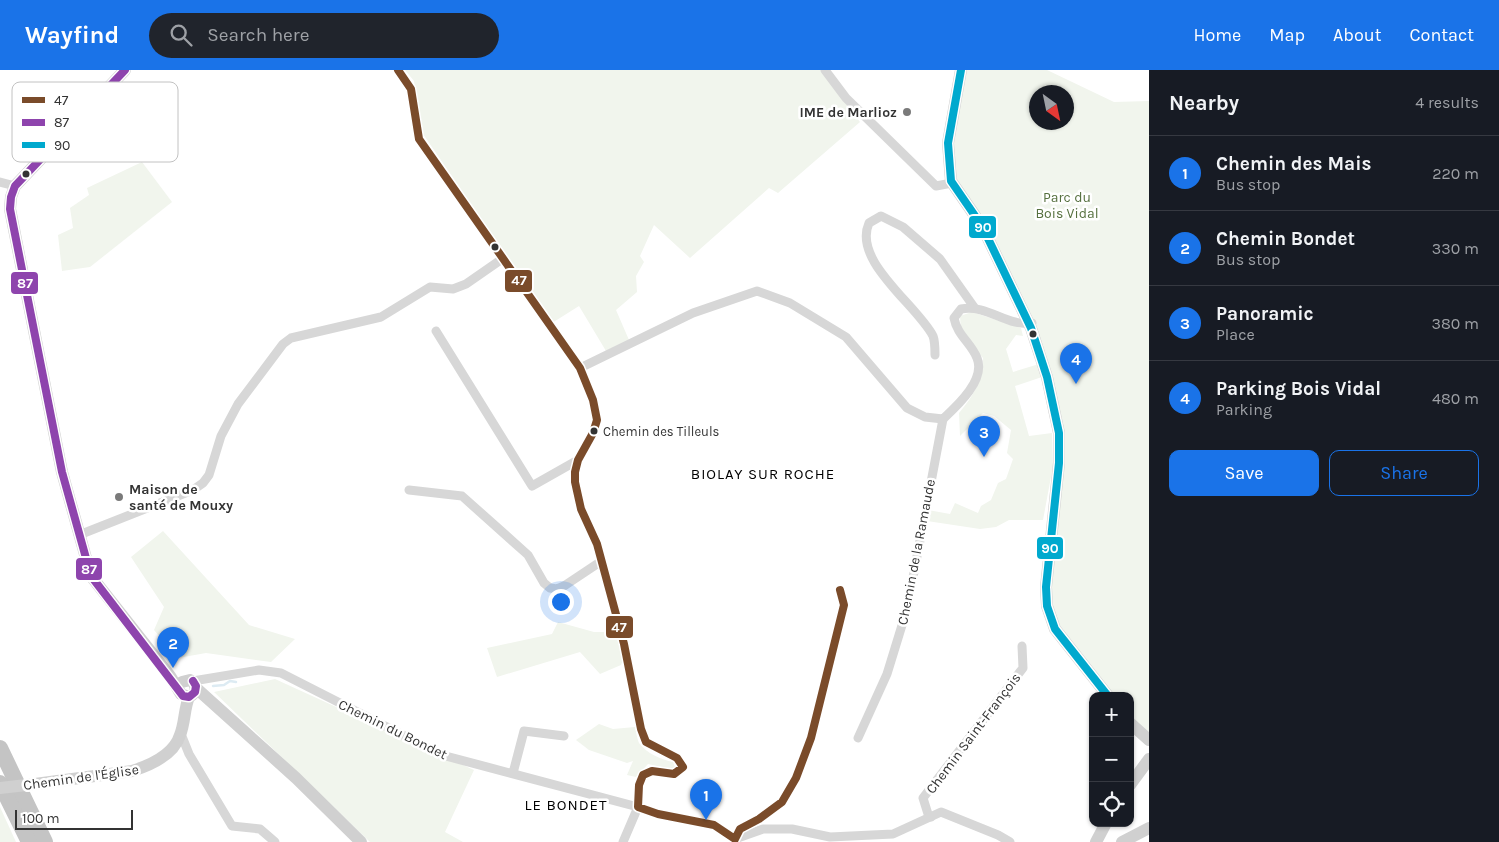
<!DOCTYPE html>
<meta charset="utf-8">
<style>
:root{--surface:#171b24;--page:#20242c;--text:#f1f3f6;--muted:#9ea1a6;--line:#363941;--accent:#1a73e8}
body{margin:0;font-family:Karla,sans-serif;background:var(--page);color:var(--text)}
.controls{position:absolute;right:15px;bottom:15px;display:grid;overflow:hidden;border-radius:10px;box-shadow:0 1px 4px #0004}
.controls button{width:45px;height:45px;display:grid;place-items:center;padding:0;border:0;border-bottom:1px solid var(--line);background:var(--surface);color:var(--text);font:25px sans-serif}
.compass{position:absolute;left:1029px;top:15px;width:45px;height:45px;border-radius:50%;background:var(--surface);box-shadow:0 1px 4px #0004;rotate:147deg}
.scale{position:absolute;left:15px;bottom:12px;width:118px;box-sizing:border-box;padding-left:5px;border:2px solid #333;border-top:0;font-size:14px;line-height:18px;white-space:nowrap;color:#333;-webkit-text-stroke:4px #fff;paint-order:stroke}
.you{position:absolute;left:560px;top:531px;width:18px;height:18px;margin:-12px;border:4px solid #fff;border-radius:50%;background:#1a73e8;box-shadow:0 0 0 8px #1a73e833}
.badge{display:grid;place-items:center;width:32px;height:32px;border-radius:50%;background:var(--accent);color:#fff;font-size:16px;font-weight:700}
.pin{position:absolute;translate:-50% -41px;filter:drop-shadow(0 1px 2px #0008)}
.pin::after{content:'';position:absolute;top:26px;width:18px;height:15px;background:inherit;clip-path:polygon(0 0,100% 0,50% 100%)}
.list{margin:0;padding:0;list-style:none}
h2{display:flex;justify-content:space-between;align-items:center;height:65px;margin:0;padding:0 20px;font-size:21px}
h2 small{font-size:16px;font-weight:400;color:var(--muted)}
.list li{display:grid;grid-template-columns:32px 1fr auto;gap:15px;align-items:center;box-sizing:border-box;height:75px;padding:0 20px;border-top:1px solid var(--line)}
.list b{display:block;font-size:19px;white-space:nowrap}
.list p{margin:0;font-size:16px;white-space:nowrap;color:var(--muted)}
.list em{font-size:16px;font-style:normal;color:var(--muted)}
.actions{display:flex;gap:10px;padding:15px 20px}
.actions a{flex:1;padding:11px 0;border:1px solid var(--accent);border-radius:10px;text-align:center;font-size:18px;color:var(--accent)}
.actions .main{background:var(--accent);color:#fff}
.icon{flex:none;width:28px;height:28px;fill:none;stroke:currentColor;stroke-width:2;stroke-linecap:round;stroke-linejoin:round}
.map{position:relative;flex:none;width:1149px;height:772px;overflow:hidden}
header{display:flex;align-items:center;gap:30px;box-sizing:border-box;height:70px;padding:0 25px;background:var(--accent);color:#fff}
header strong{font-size:24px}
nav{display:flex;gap:28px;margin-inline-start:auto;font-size:18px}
.search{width:350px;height:45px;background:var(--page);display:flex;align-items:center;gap:12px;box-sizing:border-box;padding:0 18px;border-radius:28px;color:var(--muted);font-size:19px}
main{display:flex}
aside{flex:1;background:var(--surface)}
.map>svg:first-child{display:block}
</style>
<header>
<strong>Wayfind</strong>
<div class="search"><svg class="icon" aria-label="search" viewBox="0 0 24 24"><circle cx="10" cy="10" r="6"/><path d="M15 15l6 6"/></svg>Search here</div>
<nav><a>Home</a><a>Map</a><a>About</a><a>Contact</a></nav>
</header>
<main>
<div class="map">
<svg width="1149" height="772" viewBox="0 0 1149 772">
<rect width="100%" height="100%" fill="#fff"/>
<!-- green -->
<g fill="#f1f5ed" fill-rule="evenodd">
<polygon points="405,0 821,0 860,52 778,123 769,118 690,188 654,155 640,186 644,192 636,206 637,222 616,240 629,270 606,281 579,236 552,253 421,61 414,11"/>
<path d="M964,0H1047L1114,32L1149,31V667L1130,648V626H1113L1057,552L1051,536L1055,319L952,102L955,40ZM1036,22H1066V52H1036Z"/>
<polygon points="142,92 172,132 90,197 62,201 58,165 73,158 70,138 89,125 87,118"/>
<path d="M972,242L1021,258L1023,266L1016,265L1006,279L1013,302L1039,294L1042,307L1015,316L1029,366L1052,363L1053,396L1043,450H1009L996,457L980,459L927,451L928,440L950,444L955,433L978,443L981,436L991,430L998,413L1006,409L1013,389L1007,383L1011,360L994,346L983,343L960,366L959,343C974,325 982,312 983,288L961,261L960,246Z"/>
<polygon points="163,461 249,555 295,569 271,592 206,583 178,588 154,560 164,537 131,487"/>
<polygon points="558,552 594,562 611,562 619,566 623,590 621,595 600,604 580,582 497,607 487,578 552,564"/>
<polygon points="275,609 474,700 445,762 463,772 370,772 214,622"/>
<path d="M599,654L613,659L635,657C636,661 637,668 639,673C646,683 662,690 673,692L675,697L671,699L648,694L636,707L627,705L633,691L627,693L589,680L576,670Z"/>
<polygon points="0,737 16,772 0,772"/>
</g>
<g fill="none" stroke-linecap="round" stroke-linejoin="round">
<!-- stream -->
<polyline stroke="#ddebf3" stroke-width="2.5" points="213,616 224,615 230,611 236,612"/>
<!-- street -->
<g stroke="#d7d7d7" stroke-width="9">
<polyline points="398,0 411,19 419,69 580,298 593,330 597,350 593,363 578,390 575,402 575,412 581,439 597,474 624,574 641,659 646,672 677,688 683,697 674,704 652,701 643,705 639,715 638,737 658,744 714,755 735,769 740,759 759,749 782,732 796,708 811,668 844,535 840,520"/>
<polyline points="825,0 846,28 936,116 952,113"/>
<polyline points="0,112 15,116"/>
<polyline points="436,261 532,416 578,390"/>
<path d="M935,285C935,279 935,271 933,266C917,235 852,191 869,153L881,146L903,157L940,189L974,237"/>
<path d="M580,298L693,243L757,221L790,233L846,267L907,338L925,347L943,349C957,336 986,310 977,288C971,273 957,265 954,248L961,239C988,234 1007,257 1032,253"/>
<polyline points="409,420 462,426 528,485 544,513 550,518 557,519 564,516 600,492"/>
<polyline points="79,465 193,420 203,413 209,405 221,366 238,334 283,274 291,268 381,247 430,217 453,219 466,214 502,189"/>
<polyline points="193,611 259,600 281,603 442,685 638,737 623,772"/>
<polyline points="181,664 189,684 232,756 260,759 275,772"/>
<polyline points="858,668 887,604 907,539 943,349"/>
<polyline points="513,703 524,661 564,666"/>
<polyline points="931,747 928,744 923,728 1023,598 1022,576"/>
<polyline points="735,772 735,769 763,759 792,759 830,767 893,764 941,742 998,765 1010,772"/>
</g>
<!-- secondary -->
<g stroke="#d0d0d0" stroke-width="12">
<path d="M125,0L15,116L11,127L10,139L62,402L91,506L170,606L181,624L189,627C197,623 198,615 190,610L182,612"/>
<polyline points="961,0 948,73 951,111 982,156 1031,258 1047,307 1059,363 1059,393 1046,517 1047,536 1055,559 1108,626"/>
<polyline points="196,618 296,708 361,772"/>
<polyline points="1130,653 1149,670"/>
<path d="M35,714L132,701C151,695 174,685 180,665C185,653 184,639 189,627"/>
<polyline points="1130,715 1149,689"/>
<polyline points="1096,772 1106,753"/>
<polyline points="1122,772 1149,758"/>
</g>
<!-- highway -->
<g stroke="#c4c4c4" stroke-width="16">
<polyline points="0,678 45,772"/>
<polyline points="0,713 29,772"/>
</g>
<!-- secondary-bridge -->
<polyline stroke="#d0d0d0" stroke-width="12" points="0,718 35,714"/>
<defs>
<polyline id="bus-1" points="398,0 411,19 419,69 580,298 593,330 597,350 593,363 578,390 575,402 575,412 581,439 597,474 624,574 641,659 646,672 677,688 683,697 674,704 652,701 643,705 639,715 638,737 658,744 714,755 735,769 740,759 759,749 782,732 796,708 811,668 844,535 840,520"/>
<polyline id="bus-2" points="125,0 15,116 11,127 10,139 62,402 91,506 183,626 189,627 195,622 196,616 193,611"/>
<polyline id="bus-3" points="961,0 948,73 951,111 982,156 1031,258 1047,307 1059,363 1059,393 1046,517 1047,536 1055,559 1108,626"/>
</defs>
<!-- bus-1 casing -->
<use href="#bus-1" stroke="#fff" stroke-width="11"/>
<!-- bus-2 casing -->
<use href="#bus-2" stroke="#fff" stroke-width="11"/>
<!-- bus-3 casing -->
<use href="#bus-3" stroke="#fff" stroke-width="11"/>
<!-- bus-1 -->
<use href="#bus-1" stroke="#7a4b2a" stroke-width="8"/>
<!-- bus-2 -->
<use href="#bus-2" stroke="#8e44ad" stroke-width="8"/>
<!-- bus-3 -->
<use href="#bus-3" stroke="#00a9ce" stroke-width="8"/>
</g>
<!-- markers -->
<g fill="#7a7a7a" stroke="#fff" stroke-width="2">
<circle cx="907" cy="42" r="5"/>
<circle cx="119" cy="427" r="5"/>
</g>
<g fill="#333" stroke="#fff" stroke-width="2">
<circle cx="26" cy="104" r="4.5"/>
<circle cx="495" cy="177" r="4.5"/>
<circle cx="1033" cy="264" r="4.5"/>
<circle cx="594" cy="361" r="4.5"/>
</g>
<g text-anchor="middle" stroke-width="5" stroke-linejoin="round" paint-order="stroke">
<!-- bus labels -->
<g font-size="13" fill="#333" stroke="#fff" text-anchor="start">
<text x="603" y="366">Chemin des Tilleuls</text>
</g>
<!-- poi labels -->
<g font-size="14" font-weight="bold" fill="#333" stroke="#fff" text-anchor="end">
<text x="897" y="47">IME de Marlioz</text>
<text x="129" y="424" text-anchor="start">Maison de<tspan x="129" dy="16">santé de Mouxy</tspan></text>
</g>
<!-- park labels -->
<g font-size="14" fill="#56703f" stroke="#fff">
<text x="1067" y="132">Parc du<tspan x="1067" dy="16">Bois Vidal</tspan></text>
</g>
<!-- street labels -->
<g font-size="14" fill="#333" stroke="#fff">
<text transform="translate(916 482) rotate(-79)" y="5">Chemin de la Ramaude</text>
<text transform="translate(393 659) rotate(26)" y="5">Chemin du Bondet</text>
<text transform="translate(973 663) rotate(-53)" y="5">Chemin Saint-François</text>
<text transform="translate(81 707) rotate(-8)" y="5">Chemin de l'Église</text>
</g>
<!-- neighbourhood labels -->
<g font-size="15" letter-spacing="1" fill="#000" stroke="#fff">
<text x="763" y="409">BIOLAY SUR ROCHE</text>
<text x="566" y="740">LE BONDET</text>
</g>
</g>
<!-- legend -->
<rect x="12" y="12" width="166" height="80" rx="8" fill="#fff" stroke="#c2c2c2" stroke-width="1"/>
<rect x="22" y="27" width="23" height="6" fill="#7a4b2a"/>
<rect x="22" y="49" width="23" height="7" fill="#8e44ad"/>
<rect x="22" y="72" width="23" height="6" fill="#00a9ce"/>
<g font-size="14" fill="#333">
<text x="54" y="35">47</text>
<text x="54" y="57">87</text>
<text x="54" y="80">90</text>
</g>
<g stroke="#fff" stroke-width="2">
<rect x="968" y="145" width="29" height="24" rx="5" fill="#00a9ce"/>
<rect x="504" y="199" width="29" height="24" rx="5" fill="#7a4b2a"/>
<rect x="10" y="201" width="29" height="24" rx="5" fill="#8e44ad"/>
<rect x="1036" y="466" width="28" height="24" rx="5" fill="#00a9ce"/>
<rect x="75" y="487" width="28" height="24" rx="5" fill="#8e44ad"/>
<rect x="605" y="545" width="29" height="24" rx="5" fill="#7a4b2a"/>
</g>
<g font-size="14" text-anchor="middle" font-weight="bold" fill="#fff">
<text x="983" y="162">90</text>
<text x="519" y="215">47</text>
<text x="25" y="218">87</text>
<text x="1050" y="483">90</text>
<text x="89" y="504">87</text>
<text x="619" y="562">47</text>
</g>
</svg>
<div class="controls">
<button>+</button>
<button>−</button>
<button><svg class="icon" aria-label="locate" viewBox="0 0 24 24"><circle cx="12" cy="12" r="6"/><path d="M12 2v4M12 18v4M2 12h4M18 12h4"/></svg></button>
</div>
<svg class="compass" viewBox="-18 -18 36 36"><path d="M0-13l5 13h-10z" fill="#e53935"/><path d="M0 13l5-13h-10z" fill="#9ea1a6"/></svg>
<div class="scale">100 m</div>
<div class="you"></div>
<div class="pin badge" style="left:706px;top:750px">1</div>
<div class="pin badge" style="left:173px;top:598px">2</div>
<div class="pin badge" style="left:984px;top:387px">3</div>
<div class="pin badge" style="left:1076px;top:314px">4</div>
</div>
<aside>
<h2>Nearby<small>4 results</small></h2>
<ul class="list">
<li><span class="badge">1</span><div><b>Chemin des Mais</b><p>Bus stop</p></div><em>220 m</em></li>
<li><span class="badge">2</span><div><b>Chemin Bondet</b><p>Bus stop</p></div><em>330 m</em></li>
<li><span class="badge">3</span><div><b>Panoramic</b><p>Place</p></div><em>380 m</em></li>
<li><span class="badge">4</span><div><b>Parking Bois Vidal</b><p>Parking</p></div><em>480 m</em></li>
</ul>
<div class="actions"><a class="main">Save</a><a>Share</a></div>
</aside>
</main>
